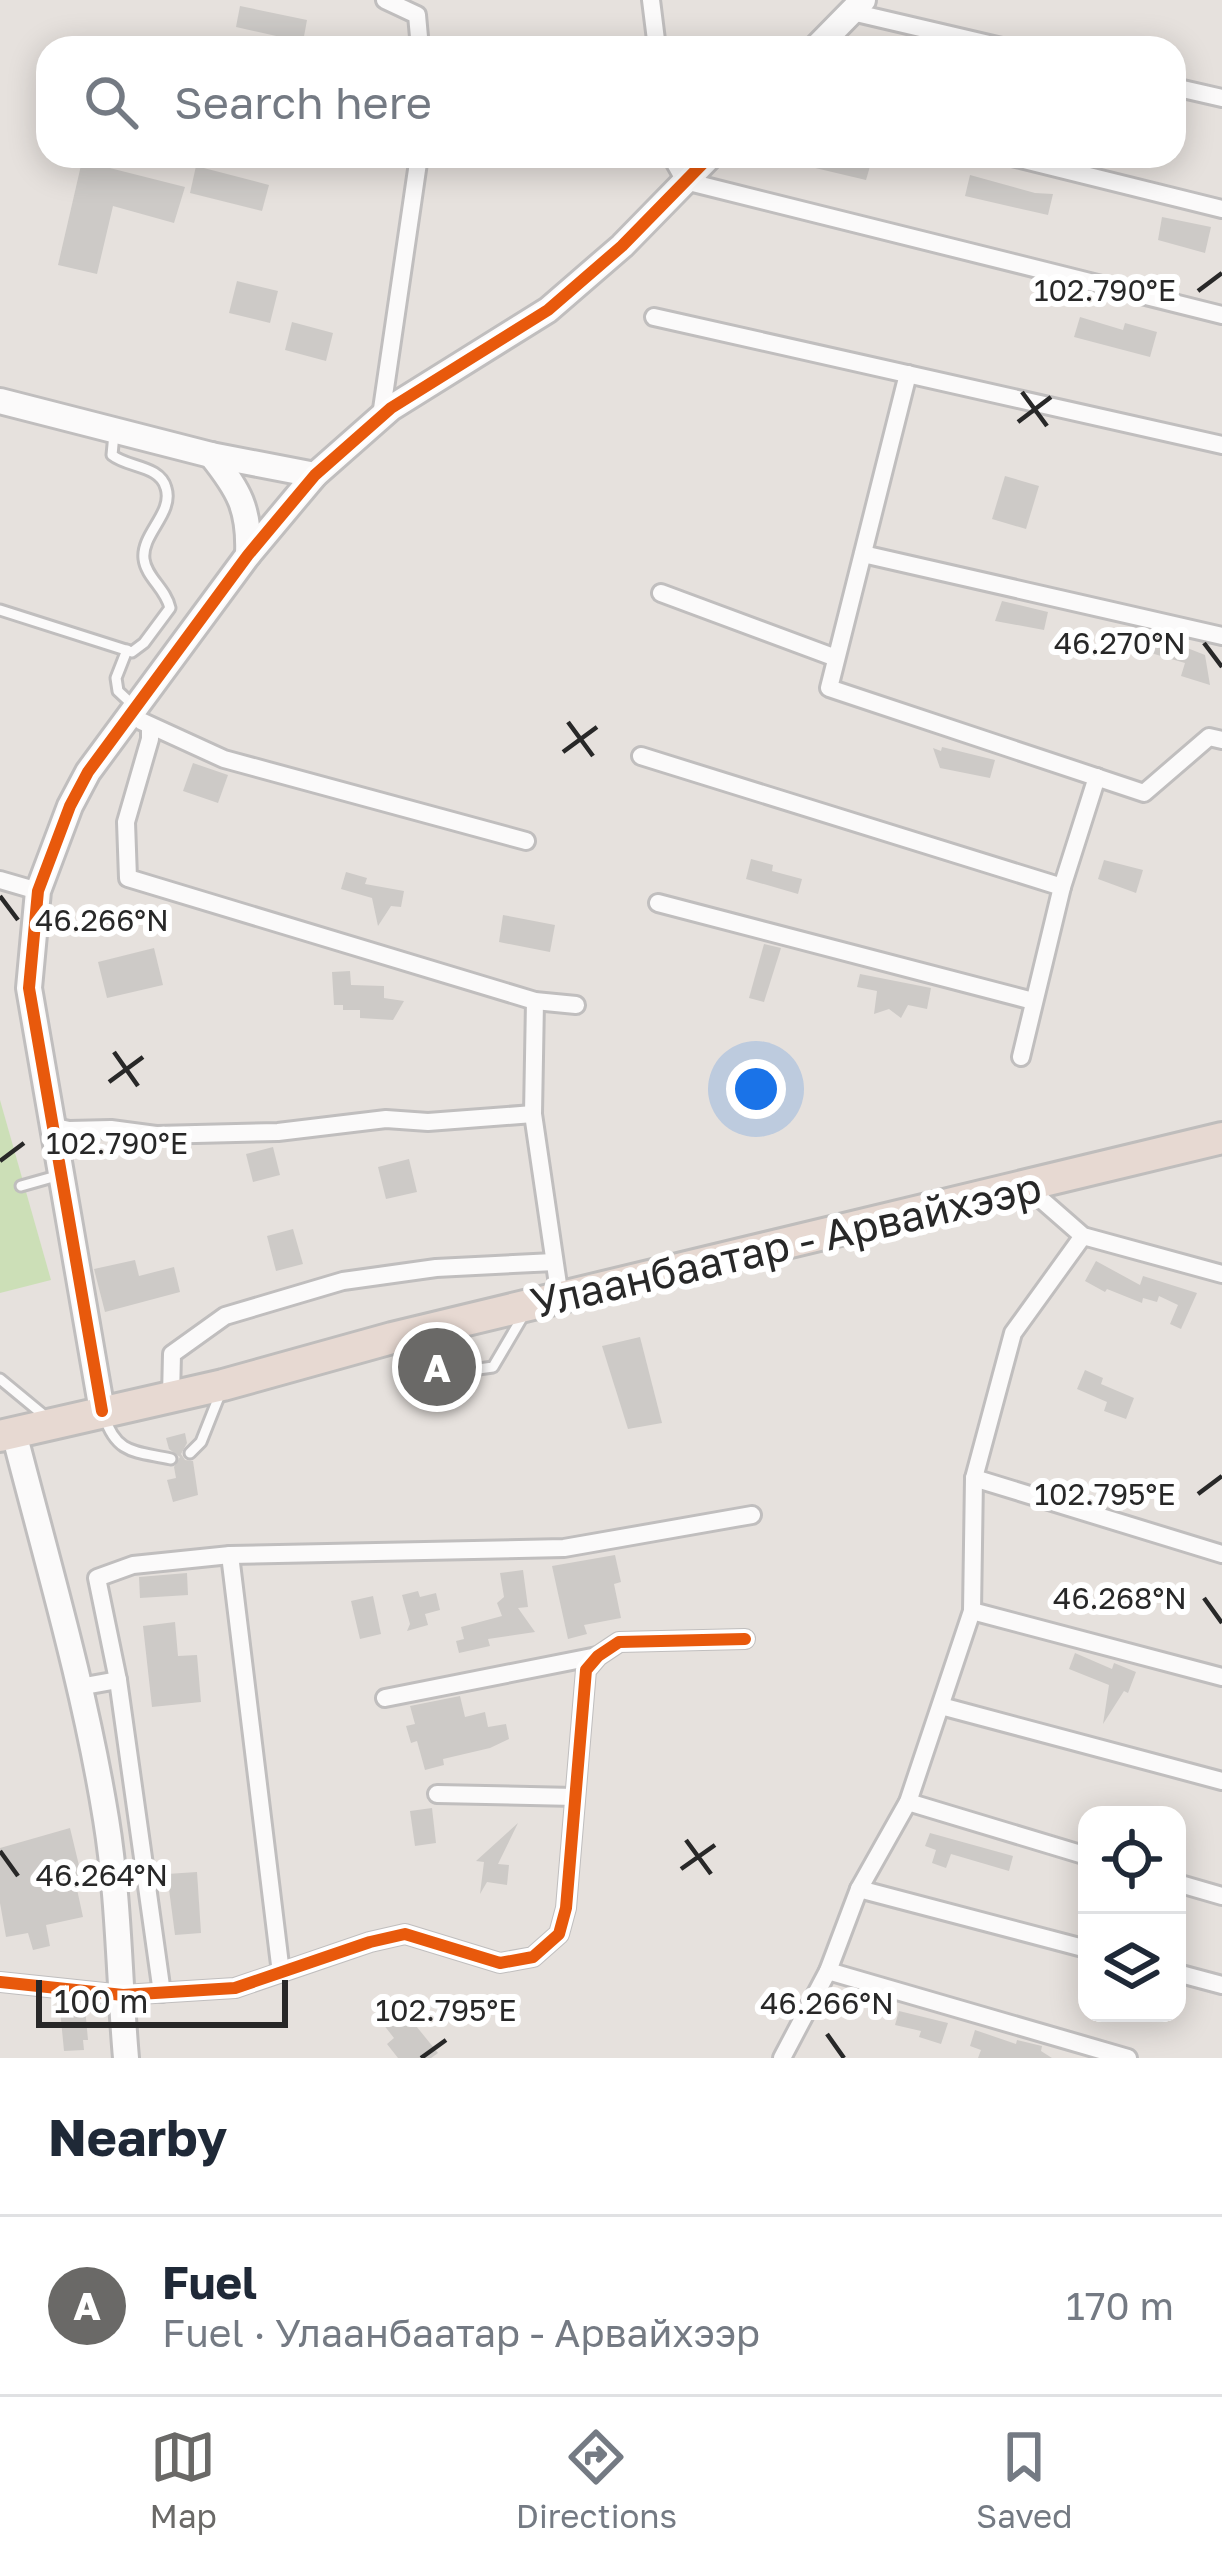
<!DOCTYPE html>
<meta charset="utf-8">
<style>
:root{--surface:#fff;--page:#f2f2f3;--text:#1f2937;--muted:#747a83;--line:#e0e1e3;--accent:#6a6967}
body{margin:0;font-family:"Golos Text",sans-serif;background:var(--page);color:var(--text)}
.controls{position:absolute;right:36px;bottom:36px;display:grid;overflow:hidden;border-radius:24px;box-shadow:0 6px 30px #0003}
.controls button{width:108px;height:108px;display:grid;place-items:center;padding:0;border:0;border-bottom:3px solid var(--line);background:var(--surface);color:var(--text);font:60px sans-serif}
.scale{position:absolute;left:36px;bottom:30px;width:252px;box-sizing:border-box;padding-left:12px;border:6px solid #282828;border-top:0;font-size:33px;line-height:42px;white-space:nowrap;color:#282828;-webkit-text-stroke:9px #fff;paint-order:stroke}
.you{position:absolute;left:756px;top:1089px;width:42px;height:42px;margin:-30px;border:9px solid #fff;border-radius:50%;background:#1a73e8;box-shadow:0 0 0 18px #1a73e833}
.badge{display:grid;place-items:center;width:78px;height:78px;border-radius:50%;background:var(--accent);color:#fff;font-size:39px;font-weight:700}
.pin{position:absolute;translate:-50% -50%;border:6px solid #fff;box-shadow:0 3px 12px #0006}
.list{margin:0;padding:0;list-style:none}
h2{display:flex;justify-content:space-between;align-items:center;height:156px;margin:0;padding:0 48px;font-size:51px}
h2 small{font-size:39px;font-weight:400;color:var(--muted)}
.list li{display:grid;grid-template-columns:78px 1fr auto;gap:36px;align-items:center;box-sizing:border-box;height:180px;padding:0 48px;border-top:3px solid var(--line)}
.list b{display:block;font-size:45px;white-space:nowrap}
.list p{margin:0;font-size:39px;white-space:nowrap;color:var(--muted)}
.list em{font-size:39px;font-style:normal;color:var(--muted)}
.icon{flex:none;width:66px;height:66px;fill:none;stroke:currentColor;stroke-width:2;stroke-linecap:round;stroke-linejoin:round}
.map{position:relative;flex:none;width:1222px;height:2058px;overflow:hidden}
.search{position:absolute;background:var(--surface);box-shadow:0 6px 30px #0003;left:36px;right:36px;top:36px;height:132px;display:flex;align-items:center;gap:30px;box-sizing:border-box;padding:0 42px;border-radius:36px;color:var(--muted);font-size:45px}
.sheet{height:336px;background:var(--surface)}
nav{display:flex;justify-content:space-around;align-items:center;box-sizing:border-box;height:168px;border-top:3px solid var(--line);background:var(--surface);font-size:33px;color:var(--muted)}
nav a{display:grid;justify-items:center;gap:6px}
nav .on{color:var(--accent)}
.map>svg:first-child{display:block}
</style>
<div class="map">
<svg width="1222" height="2058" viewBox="0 0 1222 2058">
<rect width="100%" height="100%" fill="#e6e1dd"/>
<!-- green -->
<polygon fill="#ccdfb7" points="0,1100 51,1280 0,1293"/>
<!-- building -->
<g fill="#cdcac7">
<polygon points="240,6 307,20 303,42 236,27"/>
<polygon points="814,156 873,156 866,180 811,167"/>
<polygon points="82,161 185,187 174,223 113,206 97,274 58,265"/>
<polygon points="196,166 269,185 262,211 190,193"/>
<polygon points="970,175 1035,193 1053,194 1048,215 965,196"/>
<polygon points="1162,217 1211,227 1205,253 1158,240"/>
<polygon points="237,281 278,291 270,323 229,313"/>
<polygon points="1080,317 1123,330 1125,323 1157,332 1150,357 1074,337"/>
<polygon points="292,322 333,333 326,361 285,350"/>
<polygon points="1005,476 1039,486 1026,529 992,519"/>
<polygon points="1002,601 1048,612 1044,630 995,621"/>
<polygon points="1149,633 1205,655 1210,685 1181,676 1185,663 1144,651"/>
<polygon points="942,747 995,760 990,778 940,768 933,748 941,751"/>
<polygon points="193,763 228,775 218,803 183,791"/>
<polygon points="751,859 773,865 772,871 802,879 798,894 746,879"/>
<polygon points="1104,860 1143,870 1136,893 1098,879"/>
<polygon points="346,872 367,878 365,884 404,891 401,907 391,906 378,926 372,898 341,889"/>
<polygon points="503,915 555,925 550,952 499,942"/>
<polygon points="764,944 781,948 764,1002 749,998"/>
<polygon points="154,948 163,985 107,998 98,962"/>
<polygon points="350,971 351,985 384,986 384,998 404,1001 393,1020 360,1018 360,1010 343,1010 343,1005 334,1005 332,972"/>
<polygon points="860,974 931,988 927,1009 908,1005 901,1018 889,1009 874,1014 877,991 857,987"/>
<polygon points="273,1147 280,1175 253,1182 246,1154"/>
<polygon points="409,1159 417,1192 386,1199 378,1167"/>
<polygon points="293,1229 303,1264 276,1271 267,1236"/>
<polygon points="135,1260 139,1276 174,1267 180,1292 105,1312 94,1269"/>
<polygon points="1096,1261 1140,1285 1143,1276 1197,1293 1181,1329 1170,1324 1178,1305 1159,1296 1157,1302 1143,1298 1142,1303 1107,1289 1105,1292 1085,1281"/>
<polygon points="640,1337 662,1423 628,1429 602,1346"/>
<polygon points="1085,1370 1103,1378 1101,1384 1134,1398 1126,1419 1104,1411 1107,1402 1077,1389"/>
<polygon points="185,1433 187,1443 181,1454 185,1460 193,1461 198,1495 173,1502 167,1480 176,1478 174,1467 180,1457 169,1449 166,1438"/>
<polygon points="615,1555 621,1582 614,1584 621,1618 584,1625 587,1634 568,1639 552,1566"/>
<polygon points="523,1570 528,1607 518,1608 535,1632 488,1639 490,1646 459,1653 456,1641 464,1639 461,1627 502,1616 497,1603 504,1597 500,1573"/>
<polygon points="187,1573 188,1595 140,1598 139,1577"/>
<polygon points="418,1591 420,1597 436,1593 440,1610 425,1614 428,1625 407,1631 410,1624 402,1595"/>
<polygon points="373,1596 381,1634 360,1639 351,1601"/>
<polygon points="175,1622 178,1656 197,1655 201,1702 152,1707 143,1626"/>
<polygon points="1075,1653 1112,1669 1114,1663 1136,1672 1128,1693 1124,1691 1103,1724 1109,1685 1069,1669"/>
<polygon points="460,1696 465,1717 485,1712 488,1727 506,1724 509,1739 490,1748 443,1759 444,1765 425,1770 417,1741 411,1743 406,1726 415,1724 410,1706"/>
<polygon points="432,1808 436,1843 415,1846 410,1811"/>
<polygon points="518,1823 498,1864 509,1865 507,1885 487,1882 480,1894 484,1862 476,1861"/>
<polygon points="70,1828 82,1878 75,1880 83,1917 46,1925 50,1946 33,1950 28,1933 6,1937 0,1903 0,1848"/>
<polygon points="930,1833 1013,1856 1009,1871 951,1854 946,1868 932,1863 936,1850 925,1846"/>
<polygon points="197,1872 201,1933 175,1935 167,1874"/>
<polygon points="399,2005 438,2053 431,2058 398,2058 387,2044 394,2038 376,2015"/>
<polygon points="85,2007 88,2040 83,2040 84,2050 64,2051 60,2009"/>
<polygon points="899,2011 948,2023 941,2044 919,2037 921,2031 895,2025"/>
<polygon points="975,2030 1016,2044 1017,2040 1042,2046 1041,2051 1052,2058 978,2058 981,2050 970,2046"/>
</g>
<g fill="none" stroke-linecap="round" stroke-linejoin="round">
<defs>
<g id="lane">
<path d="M0,610L132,652L144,643L170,608C166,589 146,577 144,559C141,534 174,513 166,488C160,465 128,468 112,455L114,434"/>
<polyline points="127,650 116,678 118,691 135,707"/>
<polyline points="21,1186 60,1175"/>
<polyline points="400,1345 435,1375 493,1367 523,1316"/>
<polyline points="0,1379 46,1417"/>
<path d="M104,1416C117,1455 135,1451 171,1459"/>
<polyline points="190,1453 201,1442 220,1394"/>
</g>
<g id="street">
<polyline points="385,0 417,15 420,48"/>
<polyline points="651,0 657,48"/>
<polyline points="852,12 1006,48"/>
<polyline points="1174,87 1222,98"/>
<polyline points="671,156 685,181 1222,315"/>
<polyline points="1008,156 1222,209"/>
<polyline points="654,317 1222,445"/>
<polyline points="908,374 829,688 1144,793 1209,737 1222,740"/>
<polyline points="381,416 419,156"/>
<polyline points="863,554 1222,636"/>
<polyline points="661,593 836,658"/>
<polyline points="141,721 224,759 526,841"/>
<polyline points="150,726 150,739 126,822 128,878 535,1001 576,1005"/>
<polyline points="641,756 1062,887"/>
<polyline points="0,880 38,891"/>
<polyline points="658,903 1033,1001"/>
<polyline points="535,1001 533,1114 560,1298"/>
<polyline points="1021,1057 1062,887 1097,777"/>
<polyline points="51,1126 69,1130 111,1129 156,1135 278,1132 386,1119 428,1122 533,1114"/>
<polyline points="1027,1187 1083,1236 1222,1274"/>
<polyline points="171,1396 172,1354 225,1316 343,1281 436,1268 554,1262"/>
<polyline points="974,1478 1222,1554"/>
<polyline points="230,1555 281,1973"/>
<polyline points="972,1611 1222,1677"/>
<polyline points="118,1680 162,1993"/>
<polyline points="79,1687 118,1680 97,1578 133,1565 230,1555 564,1548 752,1515"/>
<polyline points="385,1698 597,1656"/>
<polyline points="941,1706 1222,1781"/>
<polyline points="437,1794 575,1797"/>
<polyline points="908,1802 1087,1856"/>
<polyline points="1177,1883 1222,1896"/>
<polyline points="859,1889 1087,1949"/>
<polyline points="828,1971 1128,2058"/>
<polyline points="1177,1973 1222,1985"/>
<polyline points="0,1982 123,1995 235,1988 370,1942 405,1934 500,1963 533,1957 559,1934 566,1908 586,1670 598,1656 619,1642 745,1639"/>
<polyline points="782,2058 828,1971 859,1889 908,1802 972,1611 974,1478 1013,1333 1083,1236"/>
</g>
<g id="secondary">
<polyline points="816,48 863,0"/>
<polyline points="0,401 211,455 315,475"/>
<path d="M211,455C239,490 250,509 248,555"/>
<polyline points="102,1411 29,988 38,891 70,806 88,772 248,555 315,475 391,408 548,310 622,246 710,156"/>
<path d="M14,1433C47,1561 85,1689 106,1819C119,1899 119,1978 126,2058"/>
</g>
<polyline id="highway" points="0,1436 223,1385 392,1338 1222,1138"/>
</defs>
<!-- lane casing -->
<use href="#lane" stroke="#c0bebe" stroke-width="15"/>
<!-- street casing -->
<use href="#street" stroke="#c0bebe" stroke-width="22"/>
<!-- secondary casing -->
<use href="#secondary" stroke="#c0bebe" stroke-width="30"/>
<!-- highway casing -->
<use href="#highway" stroke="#bfbdbc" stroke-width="36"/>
<!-- lane -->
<use href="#lane" stroke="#fbfafa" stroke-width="9"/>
<!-- street -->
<use href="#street" stroke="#fbfafa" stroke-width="16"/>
<!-- secondary -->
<use href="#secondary" stroke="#fbfafa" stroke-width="24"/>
<!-- highway -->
<use href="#highway" stroke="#e7d9d2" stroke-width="30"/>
<defs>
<g id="cycleway">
<polyline points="102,1411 29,988 38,891 70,806 88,772 248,555 315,475 391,408 548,310 622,246 710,156"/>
<polyline points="0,1982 123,1995 235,1988 370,1942 405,1934 500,1963 533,1957 559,1934 566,1908 586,1670 598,1656 619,1642 745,1639"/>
</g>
</defs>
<!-- cycleway casing -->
<use href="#cycleway" stroke="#fff" stroke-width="20"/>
<!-- cycleway -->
<use href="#cycleway" stroke="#e8590c" stroke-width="12"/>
</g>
<!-- ticks -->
<path fill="none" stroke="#282828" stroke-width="4.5" d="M1198,291L1222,273M1022,392L1047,426M1018,422L1051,397M1204,643L1222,667M568,722L593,756M563,752L597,727M0,896L18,920M114,1052L138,1086M109,1082L143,1057M0,1161L24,1143M1198,1494L1222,1476M1204,1598L1222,1623M686,1840L711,1874M0,1851L18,1876M681,1869L715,1845M827,2034L844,2058M421,2058L446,2040"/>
<g text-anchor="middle" stroke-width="12" stroke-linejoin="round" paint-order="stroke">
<!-- street labels -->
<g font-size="42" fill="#282828" stroke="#fff">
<text transform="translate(786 1245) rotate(-13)" y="15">Улаанбаатар - Арвайхээр</text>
</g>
</g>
<g font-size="30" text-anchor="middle" fill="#282828" stroke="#fff" stroke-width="12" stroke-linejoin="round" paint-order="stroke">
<text x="1105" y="301">102.790°E</text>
<text x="1120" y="654">46.270°N</text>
<text x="102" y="931">46.266°N</text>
<text x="117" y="1154">102.790°E</text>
<text x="1105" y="1505">102.795°E</text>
<text x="1120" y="1609">46.268°N</text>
<text x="102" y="1886">46.264°N</text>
<text x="827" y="2014">46.266°N</text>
<text x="446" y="2021">102.795°E</text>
</g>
</svg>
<div class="controls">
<button><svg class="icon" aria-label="locate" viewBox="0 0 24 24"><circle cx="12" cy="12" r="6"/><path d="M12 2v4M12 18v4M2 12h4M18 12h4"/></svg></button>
<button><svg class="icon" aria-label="layers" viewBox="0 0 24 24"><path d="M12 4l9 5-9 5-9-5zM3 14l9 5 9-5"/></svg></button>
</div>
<div class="scale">100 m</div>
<div class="you"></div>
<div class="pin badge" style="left:437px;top:1367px">A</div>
<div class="search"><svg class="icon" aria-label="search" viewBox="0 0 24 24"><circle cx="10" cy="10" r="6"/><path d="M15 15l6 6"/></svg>Search here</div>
</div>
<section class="sheet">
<h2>Nearby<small></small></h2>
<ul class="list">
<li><span class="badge">A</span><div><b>Fuel</b><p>Fuel · Улаанбаатар - Арвайхээр</p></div><em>170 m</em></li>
</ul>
</section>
<nav>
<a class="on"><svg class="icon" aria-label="map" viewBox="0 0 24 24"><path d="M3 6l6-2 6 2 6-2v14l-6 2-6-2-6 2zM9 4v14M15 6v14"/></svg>Map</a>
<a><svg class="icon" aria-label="directions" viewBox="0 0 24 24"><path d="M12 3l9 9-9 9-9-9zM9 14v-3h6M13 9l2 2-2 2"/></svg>Directions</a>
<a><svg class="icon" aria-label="saved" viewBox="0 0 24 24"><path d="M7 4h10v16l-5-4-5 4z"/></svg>Saved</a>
</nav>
